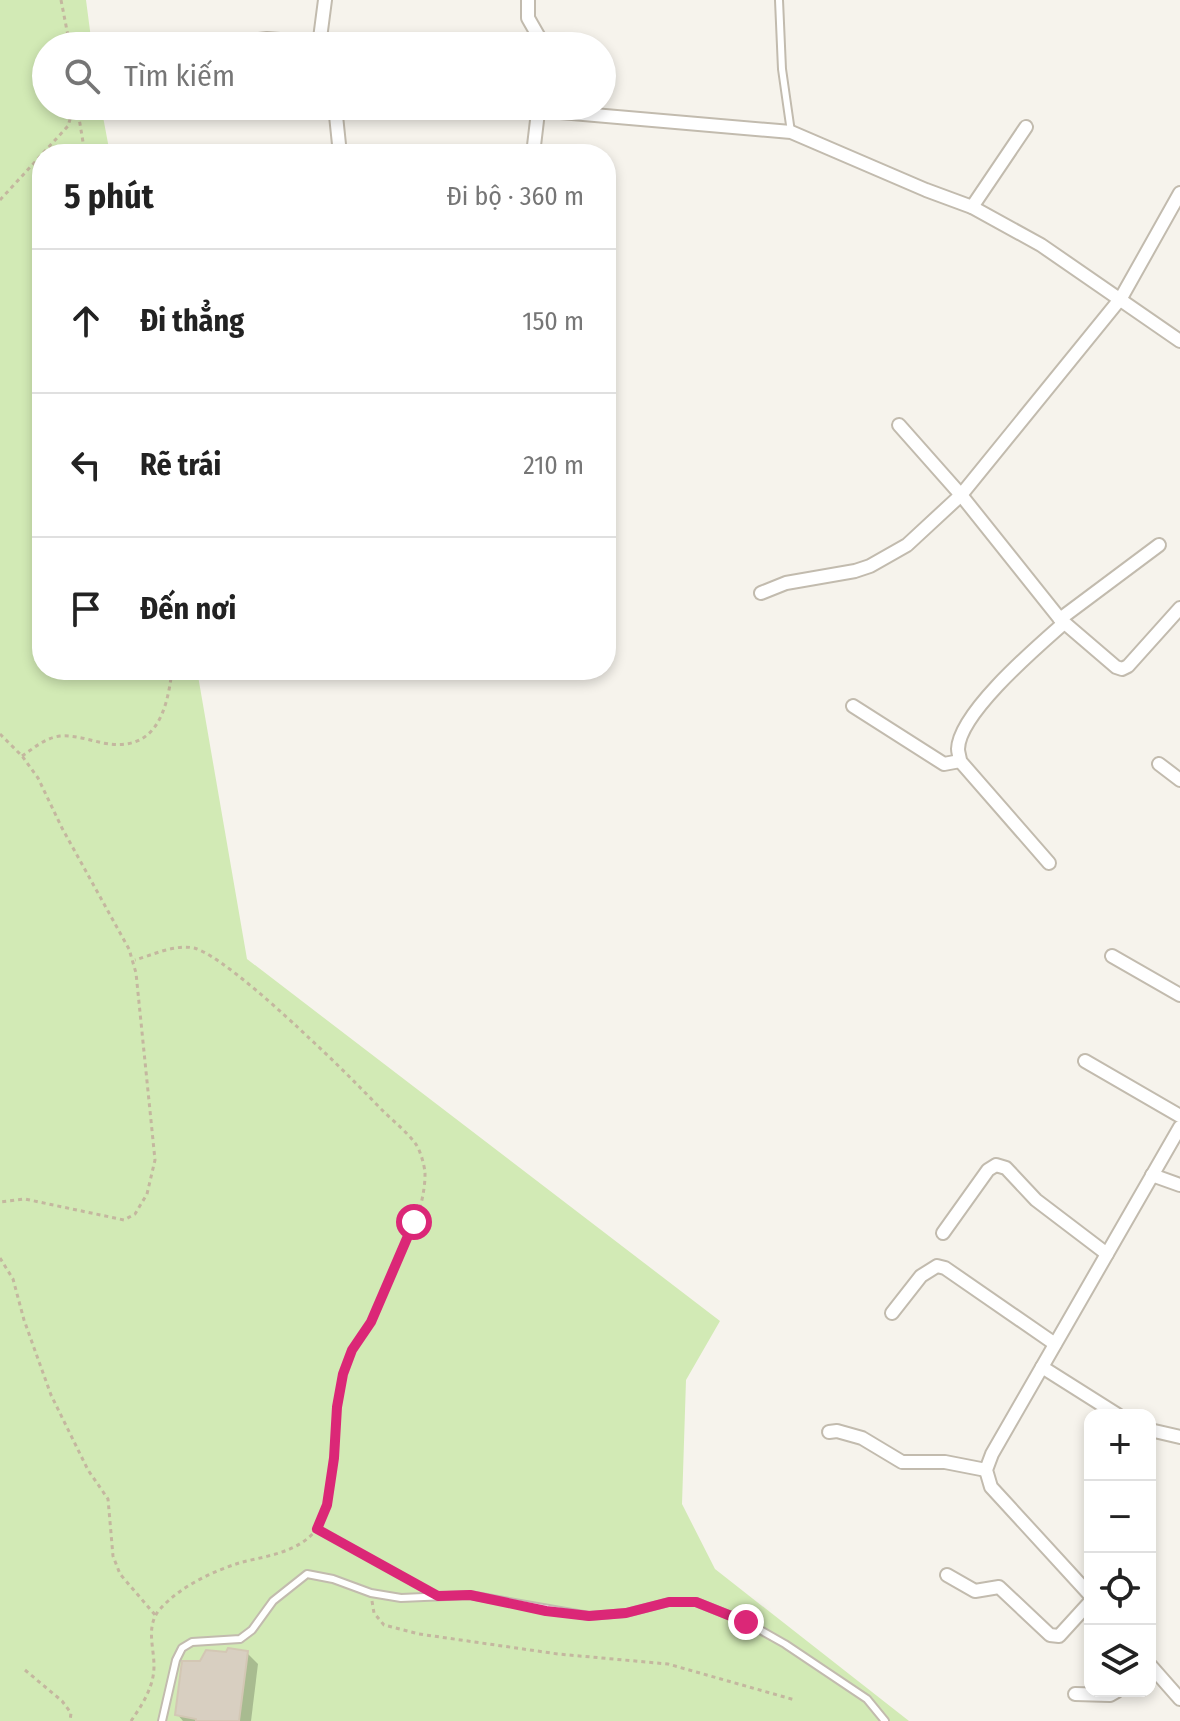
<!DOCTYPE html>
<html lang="vi">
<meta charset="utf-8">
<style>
:root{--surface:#fff;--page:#f2f2f2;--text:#222;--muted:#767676;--line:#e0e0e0}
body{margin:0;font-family:"Fira Sans Condensed",sans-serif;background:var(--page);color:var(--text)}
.controls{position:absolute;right:24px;bottom:24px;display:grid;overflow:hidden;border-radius:16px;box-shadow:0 4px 12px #0003}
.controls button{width:72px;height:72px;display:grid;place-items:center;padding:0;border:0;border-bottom:2px solid var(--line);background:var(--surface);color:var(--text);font:40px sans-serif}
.stop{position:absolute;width:24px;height:24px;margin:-18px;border:6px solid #db2777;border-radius:50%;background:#fff}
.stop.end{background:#db2777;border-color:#fff;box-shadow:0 2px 8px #0008}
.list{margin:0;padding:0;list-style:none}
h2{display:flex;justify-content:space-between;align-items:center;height:104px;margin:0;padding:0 32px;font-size:34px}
h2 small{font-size:26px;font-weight:400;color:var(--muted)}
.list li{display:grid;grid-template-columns:52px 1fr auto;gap:24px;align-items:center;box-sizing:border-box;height:144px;padding:0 32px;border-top:2px solid var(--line)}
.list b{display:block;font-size:30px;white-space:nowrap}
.list em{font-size:26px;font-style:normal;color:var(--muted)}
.icon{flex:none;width:44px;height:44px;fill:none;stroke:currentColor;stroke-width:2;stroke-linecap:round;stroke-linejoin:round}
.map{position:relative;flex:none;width:1180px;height:1721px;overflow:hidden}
.search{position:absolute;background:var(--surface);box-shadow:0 4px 12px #0003;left:32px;top:32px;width:584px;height:88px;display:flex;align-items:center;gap:20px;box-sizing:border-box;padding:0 28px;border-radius:44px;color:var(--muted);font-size:30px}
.panel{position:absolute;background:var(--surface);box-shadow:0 4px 12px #0003;left:32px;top:144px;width:584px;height:536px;border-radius:32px}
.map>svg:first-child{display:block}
</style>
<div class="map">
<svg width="1180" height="1721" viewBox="0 0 1180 1721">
<rect width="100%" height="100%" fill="#f6f3ec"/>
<!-- green -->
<polygon fill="#d2eab5" points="0,0 86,0 92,46 46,46 46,106 101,106 110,154 42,154 42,670 197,670 247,959 720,1321 686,1380 682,1504 715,1569 909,1721 0,1721"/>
<!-- shadow -->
<polygon fill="#0003" points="247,1653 258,1664 251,1721 183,1721 177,1714 201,1663"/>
<!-- building -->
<polygon fill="#d8cfc1" stroke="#d3c7b4" stroke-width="2" points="228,1648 248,1651 239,1721 196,1721 196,1719 175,1715 182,1661 200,1661 206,1650 226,1652"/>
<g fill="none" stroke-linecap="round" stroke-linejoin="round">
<defs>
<g id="service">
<polyline points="779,0 782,69 791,132"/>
<polyline points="162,1721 176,1660 182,1648 192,1642 240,1639 252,1630 273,1601 307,1574 333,1579 371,1593 401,1598 470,1595 589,1616 626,1613 669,1602 696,1602 746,1622 785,1644 867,1699 885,1721"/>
</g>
<g id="minor">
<polyline points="528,0 528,18 544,46"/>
<polyline points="213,46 267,39 319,43"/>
<polyline points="319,46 325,0"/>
<polyline points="335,106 340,154"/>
<polyline points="337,106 360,106"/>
<polyline points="491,106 791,132 926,190 972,207 1041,245 1180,341"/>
<polyline points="533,154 538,112"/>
<polyline points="972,207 1026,127"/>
<polyline points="899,425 961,495 1060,619 1116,667 1122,669 1128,666 1180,608"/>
<polyline points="761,593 786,583 855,571 870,566 907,545 961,495 1121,298 1180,193"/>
<polyline points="1060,619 1159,545"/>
<polyline points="853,706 944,764 960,761"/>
<polyline points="1159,764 1180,780"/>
<path d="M1049,863L960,761C960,757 958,753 958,749C959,713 1038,646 1064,623"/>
<polyline points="1112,956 1180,995"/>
<polyline points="1085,1061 1180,1116"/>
<polyline points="1152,1175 1180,1185"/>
<polyline points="943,1233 988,1170 996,1165 1006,1168 1036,1200 1107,1254"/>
<polyline points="892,1313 921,1276 937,1266 945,1268 1055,1344"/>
<polyline points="1042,1367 1118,1415"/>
<polyline points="1150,1430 1180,1437"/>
<polyline points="829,1432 837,1431 862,1438 902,1462 945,1462 986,1470"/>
<polyline points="947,1575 975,1591 999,1587 1050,1635 1059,1636 1090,1602"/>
<polyline points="1090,1595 991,1487 986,1470 992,1454 1180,1127"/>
<polyline points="1150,1665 1180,1699"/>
<polyline points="1075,1694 1110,1695 1117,1691"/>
</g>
</defs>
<!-- service casing -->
<use href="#service" stroke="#c2bbae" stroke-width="10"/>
<!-- minor casing -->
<use href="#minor" stroke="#c2bbae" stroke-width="16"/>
<!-- path -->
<g stroke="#c4b79f" stroke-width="3" stroke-dasharray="4 4" stroke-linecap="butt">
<polyline points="61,0 70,46"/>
<polyline points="77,106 85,154"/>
<polyline points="0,200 68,126 74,106"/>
<polyline points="0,734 22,756 38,778 62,828 129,949 136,973 155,1160 147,1194 135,1214 124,1220 25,1199 0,1202"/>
<path d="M22,756C34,748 45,738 60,736C75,735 89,740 103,743C155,753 167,713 172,670"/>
<polyline points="0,1258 13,1279 24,1320 51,1395 88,1470 108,1499 113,1556 120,1574 156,1616"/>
<polyline points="317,1529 422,1588"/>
<polyline points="372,1601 374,1613 384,1625 419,1634 558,1654 668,1664 795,1700"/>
<polyline points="25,1670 62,1701 71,1713 70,1721"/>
<path d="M131,1721C142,1705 154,1687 154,1666C154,1646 145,1625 161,1608C180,1587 211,1572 239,1563C265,1556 297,1553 315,1531C340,1501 333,1417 342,1378C348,1352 367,1332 378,1308C395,1269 426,1215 425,1172C424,1164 420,1149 415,1143C406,1131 392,1120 381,1109C357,1084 333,1060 308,1037C286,1016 220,955 194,948C175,944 152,955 135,960"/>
</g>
<!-- service -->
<use href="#service" stroke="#fff" stroke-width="6"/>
<!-- minor -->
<use href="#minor" stroke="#fff" stroke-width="12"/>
</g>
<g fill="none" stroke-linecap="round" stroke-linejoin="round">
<!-- route -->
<polyline stroke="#db2777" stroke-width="10" points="414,1222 371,1322 352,1350 343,1374 337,1407 334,1458 327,1505 317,1529 438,1596 470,1595 546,1611 589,1616 626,1613 669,1602 696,1602 746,1622"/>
</g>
</svg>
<div class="controls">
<button>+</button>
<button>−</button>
<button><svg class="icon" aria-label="locate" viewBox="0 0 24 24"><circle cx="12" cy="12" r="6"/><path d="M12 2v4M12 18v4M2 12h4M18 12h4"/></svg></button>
<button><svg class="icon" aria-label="layers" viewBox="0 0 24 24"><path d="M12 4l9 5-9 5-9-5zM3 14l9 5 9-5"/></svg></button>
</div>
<div class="stop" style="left:414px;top:1222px"></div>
<div class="stop end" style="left:746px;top:1622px"></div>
<div class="search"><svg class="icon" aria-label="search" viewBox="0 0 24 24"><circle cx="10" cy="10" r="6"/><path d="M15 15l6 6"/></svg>Tìm kiếm</div>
<section class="panel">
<h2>5 phút<small>Đi bộ · 360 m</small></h2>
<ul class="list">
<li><svg class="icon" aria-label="ahead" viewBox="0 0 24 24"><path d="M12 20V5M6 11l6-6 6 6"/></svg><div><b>Đi thẳng</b></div><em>150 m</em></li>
<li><svg class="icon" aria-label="left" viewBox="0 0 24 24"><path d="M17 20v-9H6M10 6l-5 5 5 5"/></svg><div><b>Rẽ trái</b></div><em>210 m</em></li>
<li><svg class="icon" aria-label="arrive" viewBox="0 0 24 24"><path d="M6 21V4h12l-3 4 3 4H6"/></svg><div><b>Đến nơi</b></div></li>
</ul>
</section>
</div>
